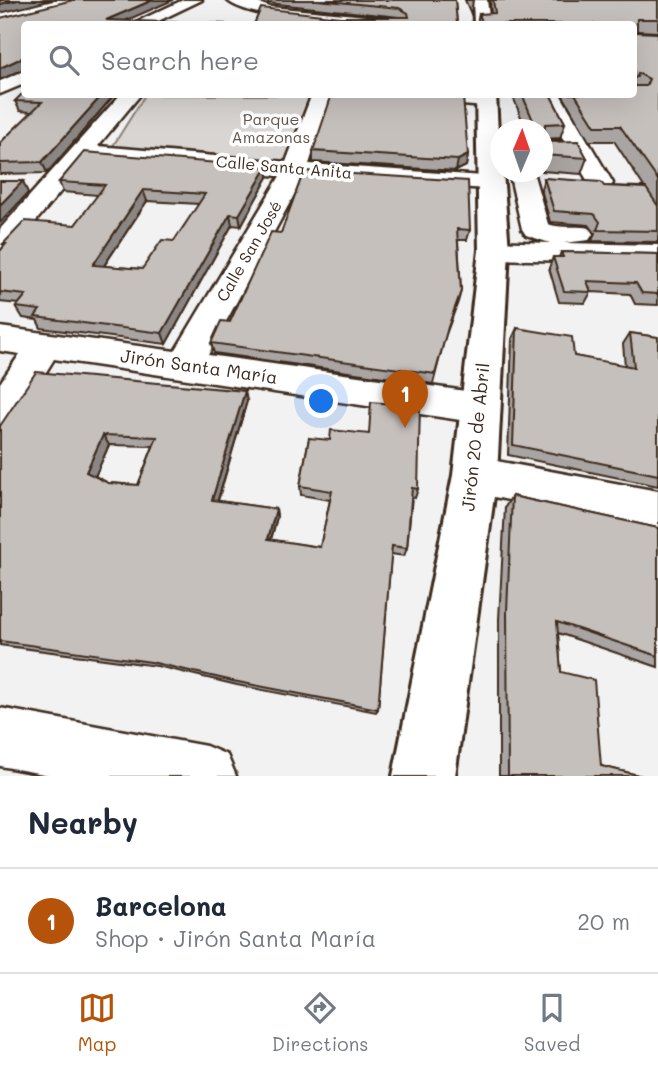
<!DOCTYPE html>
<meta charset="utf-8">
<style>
:root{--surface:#fff;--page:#f6f6f7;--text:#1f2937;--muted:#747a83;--line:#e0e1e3;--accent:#b45309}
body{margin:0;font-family:Mali,sans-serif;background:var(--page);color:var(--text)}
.compass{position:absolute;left:490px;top:119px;width:63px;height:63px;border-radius:50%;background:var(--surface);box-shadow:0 7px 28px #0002;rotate:2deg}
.you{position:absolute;left:322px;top:402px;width:24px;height:24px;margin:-18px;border:5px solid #fff;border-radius:50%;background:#1a73e8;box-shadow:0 0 0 10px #1a73e833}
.badge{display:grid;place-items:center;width:46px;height:46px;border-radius:50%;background:var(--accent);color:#fff;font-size:23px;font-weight:700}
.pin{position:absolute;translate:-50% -58px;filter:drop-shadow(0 2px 4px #0008)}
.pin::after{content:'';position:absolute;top:37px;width:24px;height:21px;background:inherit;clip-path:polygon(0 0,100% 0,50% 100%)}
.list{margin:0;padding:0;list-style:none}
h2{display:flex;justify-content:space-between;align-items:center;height:91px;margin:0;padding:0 28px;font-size:30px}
h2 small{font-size:23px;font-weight:400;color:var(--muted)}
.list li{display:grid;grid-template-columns:46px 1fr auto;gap:21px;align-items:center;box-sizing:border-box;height:105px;padding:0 28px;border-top:2px solid var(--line)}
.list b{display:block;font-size:26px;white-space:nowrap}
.list p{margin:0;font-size:23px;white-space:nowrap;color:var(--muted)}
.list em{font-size:23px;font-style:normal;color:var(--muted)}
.icon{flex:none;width:38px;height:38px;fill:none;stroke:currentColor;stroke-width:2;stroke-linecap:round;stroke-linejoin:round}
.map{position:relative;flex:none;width:658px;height:776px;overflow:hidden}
.search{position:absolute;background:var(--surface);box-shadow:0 7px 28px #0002;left:21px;right:21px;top:21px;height:77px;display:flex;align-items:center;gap:18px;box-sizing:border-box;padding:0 24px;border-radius:7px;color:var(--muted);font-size:26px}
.sheet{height:196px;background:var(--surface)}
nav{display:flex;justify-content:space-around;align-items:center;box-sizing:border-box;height:98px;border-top:2px solid var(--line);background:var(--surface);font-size:19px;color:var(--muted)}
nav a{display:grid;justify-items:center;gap:4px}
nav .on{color:var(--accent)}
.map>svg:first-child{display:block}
</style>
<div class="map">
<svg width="658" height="776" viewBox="0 0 658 776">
<rect width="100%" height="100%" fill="#f3f2f2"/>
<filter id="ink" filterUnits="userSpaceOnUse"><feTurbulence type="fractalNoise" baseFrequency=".0143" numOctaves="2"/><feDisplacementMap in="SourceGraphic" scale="14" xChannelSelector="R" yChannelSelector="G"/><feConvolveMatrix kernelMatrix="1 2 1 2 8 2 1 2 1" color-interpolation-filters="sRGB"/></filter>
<g filter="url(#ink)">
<!-- green -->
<polygon fill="#d8d5d2" stroke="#8a8078" stroke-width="2" points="145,95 319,95 296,164 111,149"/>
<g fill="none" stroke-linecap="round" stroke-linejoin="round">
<defs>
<g id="minor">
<polygon points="46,0 70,0 68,3 0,21 0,11"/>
<polygon points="183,0 202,0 152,24 132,24"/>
<path d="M227,0H249L270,7L398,19L406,24C372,27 250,22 227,0Z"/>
<polygon points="24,71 24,84 0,94 0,81"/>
<polygon points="121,94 141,94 98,146 286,162 312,94 332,94 309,164 498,177 501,182 498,187 489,189 303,178 208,355 480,393 493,397 499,408 493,419 480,423 54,359 14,424 0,428 0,383 20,354 0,351 0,327 175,351 280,176 124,161 87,160 10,252 0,255 0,229"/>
<polygon points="390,94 480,94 493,97 496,101 493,105 486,107 399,100"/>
<polygon points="540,94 560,94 613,183 610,188 601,190 592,188 572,155 542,155 542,141 564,141"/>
<path d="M509,172H533L548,224C561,229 575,225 589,228L593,234L589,240L564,243L658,245V263L494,259L484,256L480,250L484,244L494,241L550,243L526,235L522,229Z"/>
<polygon points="475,457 658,491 658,531 475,493 460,488 454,475 460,462"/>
<polygon points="0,708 206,746 227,755 236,776 54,776 0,766"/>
</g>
<g id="major">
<polygon points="473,0 487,0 490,24 474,24"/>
<polygon points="476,94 496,94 500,172 503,172 509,250 497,475 455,776 393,776 453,475 479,250"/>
</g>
</defs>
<!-- minor casing -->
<use href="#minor" stroke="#3b2a1e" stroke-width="5"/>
<!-- major casing -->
<use href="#major" stroke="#3b2a1e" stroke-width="6"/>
<!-- minor -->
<use href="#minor" fill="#fff" fill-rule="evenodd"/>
<!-- major -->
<use href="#major" fill="#fff" fill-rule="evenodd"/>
</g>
<!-- wall -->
<g fill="#aaa5a3" stroke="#3b2a1e" stroke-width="2" fill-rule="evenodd">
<polygon points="267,0 455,0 457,24 340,17 399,17 268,3"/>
<polygon points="465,0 473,0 471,14"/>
<polygon points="490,0 658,0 658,32 637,31 658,33 658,242 592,241 595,233 589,225 550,222 541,189 544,178 604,186 644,187 614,141 589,141 562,94 634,94 634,24 477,24 479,14 491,14"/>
<polygon points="24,94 115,94 47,173 0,174 0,143 32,112 20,111 15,101"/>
<polygon points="512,94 550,94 565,123 560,138 544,139 547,142 587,158 581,174 542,171 542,130 526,130"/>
<polygon points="313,151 468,155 466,166 456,171 313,162"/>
<path d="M267,167L268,177L241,226L232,225L166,344L41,328L37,320L23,318L16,307L19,304L0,302V251L4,246L3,244L75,225L98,195L63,192L59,182ZM147,201L199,204L174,241L142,269L104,266Z"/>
<polygon points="304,171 470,230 467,240 458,240 461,291 458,302 445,337 433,384 214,353 211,343 230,322 281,233"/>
<polygon points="561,252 658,254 658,305 635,304 630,294 591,292 585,303 559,302 549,268 553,257 559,257"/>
<polygon points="517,328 574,356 625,366 623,344 630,333 658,337 658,486 508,455 512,339"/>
<path d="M247,401L218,501L276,509L277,517L271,540L320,547L330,500L301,495L300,486L309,438L418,489L415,498L412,497L407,548L404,556L391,554L378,709L376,712L237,685L157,666L0,645V426ZM109,445L153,446L138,485L108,483L95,476Z"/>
<polygon points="512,496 658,528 658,667 558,633 561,672 601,766 642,776 499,776 499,619 505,507"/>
</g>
<!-- shaded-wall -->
<g fill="#8b8684" stroke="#3b2a1e" stroke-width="2">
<polygon points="17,0 53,0 0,13 0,4"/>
<polygon points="153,0 173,0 118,24 106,20"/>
<polygon points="24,57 24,69 0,80 0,68"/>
<polygon points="103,94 115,94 47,173 42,162"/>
<polygon points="468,155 466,166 456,171 458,160"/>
<polygon points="267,167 268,177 241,226 239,215"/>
<polygon points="23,181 28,193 0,223 0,205"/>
<polygon points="143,190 147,201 97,276 93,265"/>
<polygon points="230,214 232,225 166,344 162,333"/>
<polygon points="245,391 247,401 215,509 212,500"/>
<polygon points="103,435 109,445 93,481 86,472"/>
<polygon points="276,509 277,517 269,547 268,539"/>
</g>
<!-- building -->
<g fill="#c6c0bd" stroke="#3b2a1e" stroke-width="2" fill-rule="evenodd">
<polygon points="0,0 17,0 0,4"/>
<polygon points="73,0 153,0 106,20 226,24 24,24 24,57 0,68 0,18"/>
<polygon points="317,0 455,0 457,24 254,24 261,8 340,17 409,17 408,13 399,8"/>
<polygon points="493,0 658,0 658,19 637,19 637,32 658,33 658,180 620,126 595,126 575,94 634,94 634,86 646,86 649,79 638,73 637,77 634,78 634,24 483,24 479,14 495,13"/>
<polygon points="24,92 24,94 103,94 42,162 0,163 0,143 42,102 15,101"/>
<polygon points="332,94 426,94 463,97 468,155 458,160 313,151"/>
<polygon points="522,94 550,94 565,123 545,124 544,140 547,142 578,141 587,158 542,155 542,130 537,130"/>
<path d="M84,152L267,167L239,215L230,214L162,333L35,317L40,310L16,307L26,295L0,292V251L6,244H3L25,221L75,225L105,185L59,182ZM143,190L205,194L174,241L162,240L142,269L93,265Z"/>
<polygon points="304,171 468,181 470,230 457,229 461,291 448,327 435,374 211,343 221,321 230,322 271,232 281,233"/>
<polygon points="544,178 601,182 604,186 646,188 658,206 658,231 597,230 600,222 594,214 554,211"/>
<polygon points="0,181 23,181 0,205"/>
<polygon points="561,252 658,254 658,294 642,293 636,283 587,281 591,292 564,291 553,257 563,257"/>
<polygon points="517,328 572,337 574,356 634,367 630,333 658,337 658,475 513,445"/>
<path d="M36,372L245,391L212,500L276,509L268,539L320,547L332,491L300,486L309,438L330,440L331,430L369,434L371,402L420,406L418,489L412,488L407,548L392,546L378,709L233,681L151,662L0,641V426ZM103,435L157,437L138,485L108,483L86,472Z"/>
<polygon points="512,496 658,528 658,656 557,622 561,672 594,680 601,766 642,776 508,776 507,611"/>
</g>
</g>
<g text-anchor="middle" stroke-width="7" stroke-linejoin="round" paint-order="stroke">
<!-- far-park labels -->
<g font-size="16" fill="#62554b" stroke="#fff">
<text x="271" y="125">Parque<tspan x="271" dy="18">Amazonas</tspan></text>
</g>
<!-- far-street labels -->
<g font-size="16" fill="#3b2a1e" stroke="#fff">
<text transform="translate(284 167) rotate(5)" y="6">Calle Santa Anita</text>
<text transform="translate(249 251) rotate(-60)" y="6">Calle San José</text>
</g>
<!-- street labels -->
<g font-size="18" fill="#3b2a1e" stroke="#fff">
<text transform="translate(199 367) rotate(8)" y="6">Jirón Santa María</text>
<text transform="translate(476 437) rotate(-84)" y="6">Jirón 20 de Abril</text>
</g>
</g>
</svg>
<svg class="compass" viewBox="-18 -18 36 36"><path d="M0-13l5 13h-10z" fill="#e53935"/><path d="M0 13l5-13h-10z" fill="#747a83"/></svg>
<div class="you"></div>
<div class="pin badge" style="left:405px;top:428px">1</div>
<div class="search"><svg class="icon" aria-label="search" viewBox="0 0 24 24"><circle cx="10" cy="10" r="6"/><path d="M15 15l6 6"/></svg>Search here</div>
</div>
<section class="sheet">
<h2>Nearby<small></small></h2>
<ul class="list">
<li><span class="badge">1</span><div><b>Barcelona</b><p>Shop · Jirón Santa María</p></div><em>20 m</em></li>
</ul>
</section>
<nav>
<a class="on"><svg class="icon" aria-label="map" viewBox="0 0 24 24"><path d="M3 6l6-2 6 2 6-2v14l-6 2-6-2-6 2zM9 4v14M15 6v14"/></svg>Map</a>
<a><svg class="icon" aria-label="directions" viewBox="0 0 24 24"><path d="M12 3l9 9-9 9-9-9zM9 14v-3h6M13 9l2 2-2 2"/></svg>Directions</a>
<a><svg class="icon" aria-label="saved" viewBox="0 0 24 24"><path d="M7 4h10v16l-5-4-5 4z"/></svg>Saved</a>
</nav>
